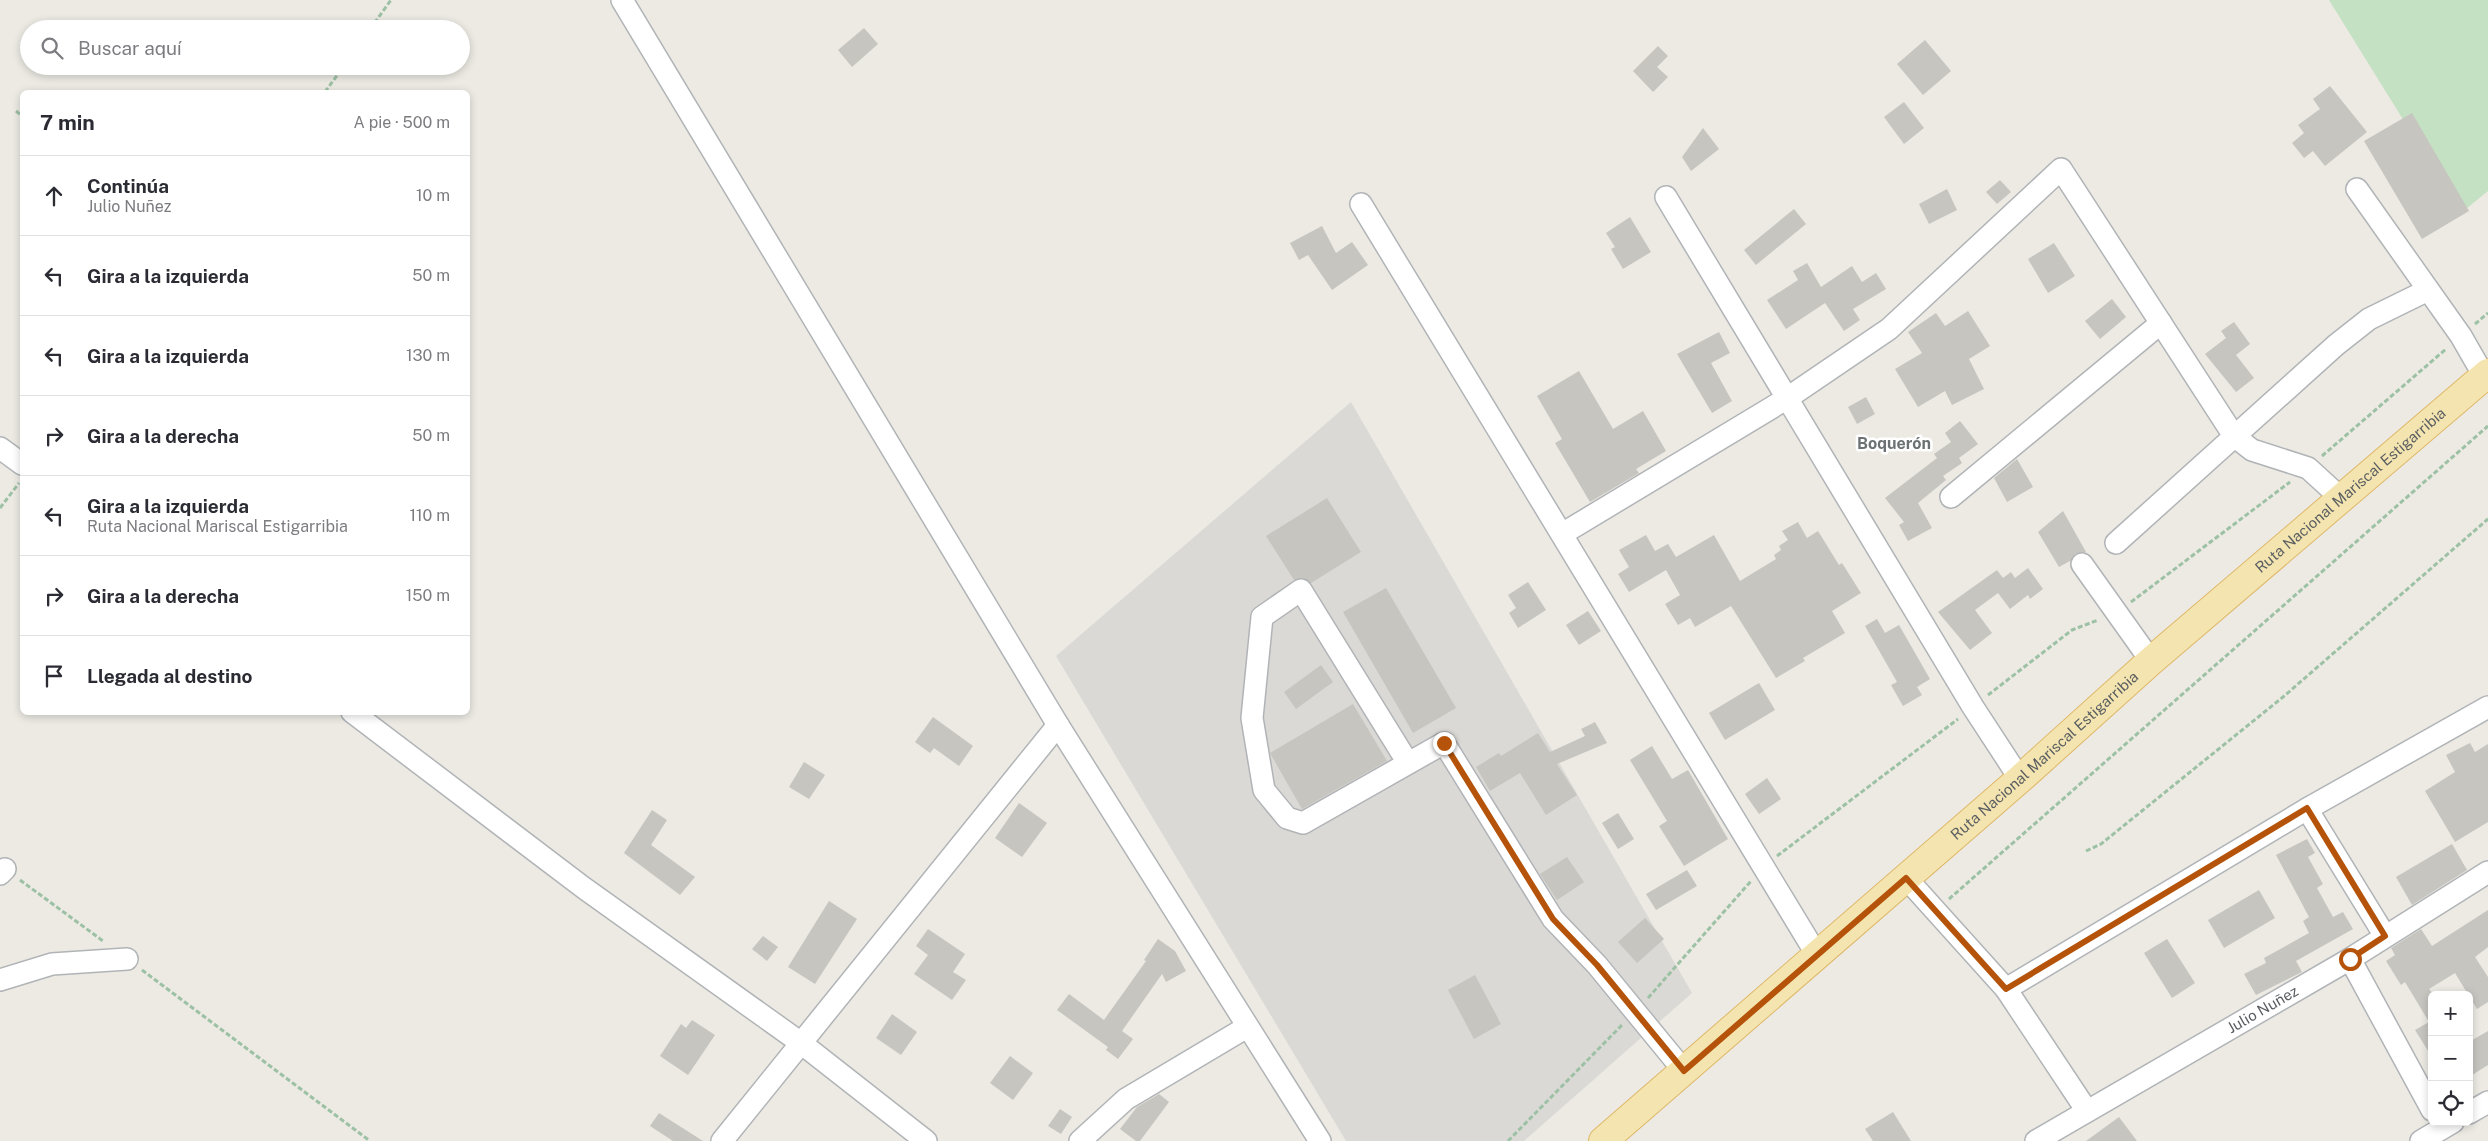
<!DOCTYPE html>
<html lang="es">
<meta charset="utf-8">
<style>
:root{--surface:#fff;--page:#f7f7f7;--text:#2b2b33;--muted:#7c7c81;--line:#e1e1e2}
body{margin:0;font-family:"Public Sans",sans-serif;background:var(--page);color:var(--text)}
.controls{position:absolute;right:15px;bottom:15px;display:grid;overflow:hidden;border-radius:8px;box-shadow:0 2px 8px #0003}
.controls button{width:45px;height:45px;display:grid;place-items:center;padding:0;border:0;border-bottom:1px solid var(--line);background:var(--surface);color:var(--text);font:25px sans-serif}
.stop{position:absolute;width:15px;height:15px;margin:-11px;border:4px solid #b45309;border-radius:50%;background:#fff}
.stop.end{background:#b45309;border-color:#fff;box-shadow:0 1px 5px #0008}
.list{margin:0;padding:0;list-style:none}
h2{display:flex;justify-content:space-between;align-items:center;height:65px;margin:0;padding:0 20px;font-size:21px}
h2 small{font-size:16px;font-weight:400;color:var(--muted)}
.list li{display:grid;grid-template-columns:32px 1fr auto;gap:15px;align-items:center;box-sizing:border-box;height:80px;padding:0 20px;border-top:1px solid var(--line)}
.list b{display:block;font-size:19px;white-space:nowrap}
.list p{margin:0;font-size:16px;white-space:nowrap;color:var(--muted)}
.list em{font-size:16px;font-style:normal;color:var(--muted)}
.icon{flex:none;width:28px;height:28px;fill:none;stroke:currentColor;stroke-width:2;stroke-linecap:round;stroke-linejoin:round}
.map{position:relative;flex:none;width:2488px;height:1141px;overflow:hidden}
.search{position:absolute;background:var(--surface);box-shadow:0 2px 8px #0003;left:20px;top:20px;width:450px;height:55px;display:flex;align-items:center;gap:12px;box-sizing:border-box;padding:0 18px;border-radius:28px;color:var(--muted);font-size:19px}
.panel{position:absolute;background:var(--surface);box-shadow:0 2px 8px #0003;left:20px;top:90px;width:450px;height:625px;border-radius:8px}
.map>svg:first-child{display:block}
</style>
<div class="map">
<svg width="2488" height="1141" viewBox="0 0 2488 1141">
<rect width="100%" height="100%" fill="#eceae3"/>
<!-- industrial -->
<polygon fill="#dbd9d5" points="1351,402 1692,993 1524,1141 1346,1141 1056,656"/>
<!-- green -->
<polygon fill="#c4e1c3" points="2329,0 2488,0 2488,191 2461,213"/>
<!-- building -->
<g fill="#c7c5c0">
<polygon points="864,28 878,44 852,67 838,50"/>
<polygon points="1925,40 1951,71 1923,95 1897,64"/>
<polygon points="1658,46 1668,56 1657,67 1668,77 1653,92 1633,71"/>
<polygon points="2330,86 2367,132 2325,166 2313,151 2304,158 2292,143 2304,133 2298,125 2320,109 2313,99"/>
<polygon points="1904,102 1924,128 1904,144 1884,117"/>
<polygon points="2412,113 2469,211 2422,239 2364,141"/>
<polygon points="1703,128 1719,149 1691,171 1682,157"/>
<polygon points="2000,180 2011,192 1997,204 1986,192"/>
<polygon points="1947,189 1957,210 1929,224 1919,204"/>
<polygon points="1794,209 1806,224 1756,265 1744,250"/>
<polygon points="1630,217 1651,252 1623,269 1611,249 1615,247 1606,233"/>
<polygon points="1322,226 1336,253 1352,242 1368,265 1332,290 1308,255 1299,260 1290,243"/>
<polygon points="2054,243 2075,276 2048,293 2028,259"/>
<polygon points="1807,263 1821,287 1852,266 1862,282 1876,273 1886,289 1853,309 1860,320 1844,331 1825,303 1786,329 1767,300 1798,280 1793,271"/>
<polygon points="2112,299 2126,317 2100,339 2085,321"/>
<polygon points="1968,311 1990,346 1969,359 1984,389 1952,405 1945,391 1918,407 1895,369 1922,353 1908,332 1936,313 1945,326"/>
<polygon points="2234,322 2250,344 2236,355 2254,378 2236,392 2205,354 2226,338 2221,331"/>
<polygon points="1719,332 1730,353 1711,363 1732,401 1712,413 1677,354"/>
<polygon points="1579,371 1613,429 1643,411 1666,451 1636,469 1639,473 1590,502 1555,443 1562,439 1537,396"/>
<polygon points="1866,397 1875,414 1857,424 1848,407"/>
<polygon points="1960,421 1978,444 1959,458 1962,463 1943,476 1946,480 1918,503 1932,528 1908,541 1899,525 1904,522 1885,498 1937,458 1934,454 1951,442 1945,433"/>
<polygon points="2017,459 2033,487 2007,502 1994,478"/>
<polygon points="1327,498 1361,552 1311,583 1301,578 1294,580 1266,536"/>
<polygon points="2063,511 2086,552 2075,554 2070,561 2059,567 2038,532"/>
<polygon points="1798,522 1807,538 1818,531 1839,565 1842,563 1861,593 1832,611 1845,633 1803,658 1805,661 1776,678 1731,606 1695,627 1690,618 1678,625 1665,604 1680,595 1666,570 1629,592 1618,574 1629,567 1619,550 1646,535 1655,551 1668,544 1676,557 1714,535 1740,581 1776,559 1774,555 1781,550 1779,546 1788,540 1782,531"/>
<polygon points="2028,568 2043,589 2030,599 2028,595 2010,609 1998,593 1975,610 1992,633 1970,650 1938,612 1997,570 2003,578 2011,572 2015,578"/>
<polygon points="1528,582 1546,610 1518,628 1509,613 1516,608 1508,595"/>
<polygon points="1386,588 1456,708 1413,733 1343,612"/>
<polygon points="1588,611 1601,631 1579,645 1566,625"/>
<polygon points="1877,619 1885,633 1899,625 1930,679 1917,687 1922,695 1903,706 1891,685 1897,682 1865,626"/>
<polygon points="1321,665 1333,682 1296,709 1284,692"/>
<polygon points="1759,683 1775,710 1725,740 1709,713"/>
<polygon points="1353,704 1387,761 1302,809 1270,753"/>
<polygon points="933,717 973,746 959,766 934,748 930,753 915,742"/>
<polygon points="1595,722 1607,743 1557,764 1577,795 1546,815 1520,773 1490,791 1476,767 1499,753 1501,756 1538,733 1550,752 1585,736 1581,729"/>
<polygon points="2470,743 2475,752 2488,744 2488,822 2455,842 2425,791 2455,772 2446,755"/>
<polygon points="1652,746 1672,779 1688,770 1728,839 1684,866 1659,826 1667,821 1630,760"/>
<polygon points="804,762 825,775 809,799 789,787"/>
<polygon points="1767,778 1781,799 1759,814 1745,794"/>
<polygon points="1019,803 1047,823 1022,857 995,838"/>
<polygon points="652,810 667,820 651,845 695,877 680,895 624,853"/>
<polygon points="1618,813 1634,839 1618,849 1602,823"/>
<polygon points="2307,839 2315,853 2308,857 2323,884 2317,888 2333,917 2343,912 2353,929 2296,961 2302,972 2256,995 2244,974 2266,963 2264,958 2309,933 2303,921 2309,917 2276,855"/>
<polygon points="2452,844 2467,870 2412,905 2396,877"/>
<polygon points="1567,857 1584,882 1557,900 1540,874"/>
<polygon points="1687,870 1697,886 1656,910 1646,894"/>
<polygon points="2259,890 2275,918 2224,948 2208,920"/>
<polygon points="829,901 857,919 815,984 788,967"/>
<polygon points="2488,910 2488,947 2475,957 2488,977 2488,1002 2477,1009 2455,973 2429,989 2432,993 2432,1057 2415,1030 2429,1022 2405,982 2401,985 2386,961 2395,955 2391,948 2421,929 2432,946"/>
<polygon points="1645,918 1664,939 1637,963 1618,942"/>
<polygon points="928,929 965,954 953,972 966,980 952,1000 914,974 928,955 916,946"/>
<polygon points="763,936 778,947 767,961 752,949"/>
<polygon points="1158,939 1175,951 1186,971 1166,982 1162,974 1122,1031 1133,1039 1118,1059 1106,1050 1108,1047 1057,1010 1069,994 1104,1020 1146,961 1144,960"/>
<polygon points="2167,939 2195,983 2172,998 2144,953"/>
<polygon points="1475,975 1501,1024 1474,1039 1448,990"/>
<polygon points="892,1014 917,1032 901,1055 876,1038"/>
<polygon points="692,1020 715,1035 688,1075 660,1056 681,1024 686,1028"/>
<polygon points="2488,1031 2488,1065 2469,1077 2469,1042"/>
<polygon points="1010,1056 1033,1073 1013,1100 990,1083"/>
<polygon points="1159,1094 1169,1102 1140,1141 1136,1141 1120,1129 1137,1107"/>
<polygon points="1060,1109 1072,1117 1061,1134 1048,1126"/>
<polygon points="1893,1112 1911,1141 1873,1141 1865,1129"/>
<polygon points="659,1113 703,1141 673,1141 650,1126"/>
<polygon points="2119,1117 2137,1141 2086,1141"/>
</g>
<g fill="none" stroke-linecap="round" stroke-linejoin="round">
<defs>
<g id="minor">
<polyline points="622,0 1058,725 1320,1141"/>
<polyline points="2357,189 2461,336 2484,376"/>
<polyline points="1666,197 1973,707 2020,779"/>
<polyline points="1361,204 1817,955"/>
<polyline points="0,448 22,464"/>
<polyline points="1951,497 2161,323"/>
<polyline points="1562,534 1786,399 1889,329 2061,169 2234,436 2252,450 2308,468 2342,499"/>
<polyline points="2116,543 2336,345 2369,319 2428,290"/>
<polyline points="2082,564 2151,661"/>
<polyline points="352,712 584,888 801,1043 926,1141"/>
<polyline points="1408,763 1301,590 1262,617 1252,718 1264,790 1287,818 1303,823 1444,743 1553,919 1597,965 1684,1071"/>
<polyline points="2307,809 2385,936"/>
<polyline points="0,874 5,869"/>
<polyline points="1906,878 2006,989 2087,1111"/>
<polyline points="2350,959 2432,1110"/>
<polyline points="0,980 52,964 127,959"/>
<polyline points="2006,989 2307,809 2488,707"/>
<polyline points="2469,1113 2488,1102"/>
<polyline points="722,1141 1058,725"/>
<polyline points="1080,1141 1126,1099 1247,1027"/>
<path id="s1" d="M2036,1141L2350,959L2488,872"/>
<polyline points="2421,1141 2453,1122"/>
</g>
<g id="major">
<path id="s2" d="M1603,1141L2020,779L2151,661L2488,373"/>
</g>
</defs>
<!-- minor casing -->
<use href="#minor" stroke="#b1b4b7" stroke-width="24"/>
<!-- major casing -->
<use href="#major" stroke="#dfb769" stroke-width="30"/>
<!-- path -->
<g stroke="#9dc1a5" stroke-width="3" stroke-dasharray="5 2.5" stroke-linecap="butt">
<polyline points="370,29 391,0"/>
<polyline points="325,92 344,66"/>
<polyline points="16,111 22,116"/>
<polyline points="2475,324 2488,313"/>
<polyline points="2322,456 2446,349"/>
<polyline points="0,508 19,483"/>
<polyline points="2131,602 2290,482"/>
<polyline points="1988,695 2072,630 2098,620"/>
<polyline points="2086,851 2101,844 2283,697 2488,519"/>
<polyline points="1777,856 1958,719"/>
<polyline points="20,880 103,941"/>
<polyline points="1949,899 2488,426"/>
<polyline points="142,970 370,1141"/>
<polyline points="1648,998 1751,881"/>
<polyline points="1508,1141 1623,1024"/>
</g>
<!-- minor -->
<use href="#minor" stroke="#fff" stroke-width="21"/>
<!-- major -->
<use href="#major" stroke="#f4e5b0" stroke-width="28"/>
</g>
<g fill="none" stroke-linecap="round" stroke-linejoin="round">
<!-- route -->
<polyline stroke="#b45309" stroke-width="6" points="1444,743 1553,919 1597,965 1684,1071 1906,878 2006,989 2307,808 2385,936 2350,959"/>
</g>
<g text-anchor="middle" stroke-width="5" stroke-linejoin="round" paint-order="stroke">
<!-- street labels -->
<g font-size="15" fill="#5b5f62" stroke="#fff">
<text dy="5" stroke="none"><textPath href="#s2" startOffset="991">Ruta Nacional Mariscal Estigarribia</textPath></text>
<text dy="5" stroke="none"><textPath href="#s2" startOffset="586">Ruta Nacional Mariscal Estigarribia</textPath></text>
<text dy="5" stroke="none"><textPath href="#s1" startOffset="262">Julio Nuñez</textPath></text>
</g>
<!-- neighbourhood labels -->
<g font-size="16" font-weight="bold" fill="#6c7174" stroke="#fff">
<text x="1894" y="449">Boquerón</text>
</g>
</g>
</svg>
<div class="controls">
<button>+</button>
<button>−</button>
<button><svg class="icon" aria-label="locate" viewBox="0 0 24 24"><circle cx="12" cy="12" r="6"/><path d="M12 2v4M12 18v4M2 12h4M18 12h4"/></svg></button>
</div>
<div class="stop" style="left:2350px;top:959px"></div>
<div class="stop end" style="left:1444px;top:743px"></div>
<div class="search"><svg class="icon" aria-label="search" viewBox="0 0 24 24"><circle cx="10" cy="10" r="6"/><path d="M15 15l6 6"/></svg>Buscar aquí</div>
<section class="panel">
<h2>7 min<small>A pie · 500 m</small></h2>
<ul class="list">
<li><svg class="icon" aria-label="ahead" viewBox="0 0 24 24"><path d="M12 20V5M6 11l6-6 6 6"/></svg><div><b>Continúa</b><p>Julio Nuñez</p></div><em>10 m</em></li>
<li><svg class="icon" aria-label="left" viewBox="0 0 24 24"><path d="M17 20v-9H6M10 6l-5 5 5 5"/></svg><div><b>Gira a la izquierda</b></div><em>50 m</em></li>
<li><svg class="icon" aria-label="left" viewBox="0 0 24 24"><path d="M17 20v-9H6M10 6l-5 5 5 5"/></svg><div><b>Gira a la izquierda</b></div><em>130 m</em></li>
<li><svg class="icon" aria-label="right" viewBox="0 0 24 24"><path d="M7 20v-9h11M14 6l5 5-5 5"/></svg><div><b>Gira a la derecha</b></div><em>50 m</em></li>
<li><svg class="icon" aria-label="left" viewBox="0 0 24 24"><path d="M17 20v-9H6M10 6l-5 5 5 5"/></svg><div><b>Gira a la izquierda</b><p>Ruta Nacional Mariscal Estigarribia</p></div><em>110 m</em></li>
<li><svg class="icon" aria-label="right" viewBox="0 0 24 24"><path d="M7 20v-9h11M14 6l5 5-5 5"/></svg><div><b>Gira a la derecha</b></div><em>150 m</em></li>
<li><svg class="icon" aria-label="arrive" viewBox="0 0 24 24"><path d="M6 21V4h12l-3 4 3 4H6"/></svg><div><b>Llegada al destino</b></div></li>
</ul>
</section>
</div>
